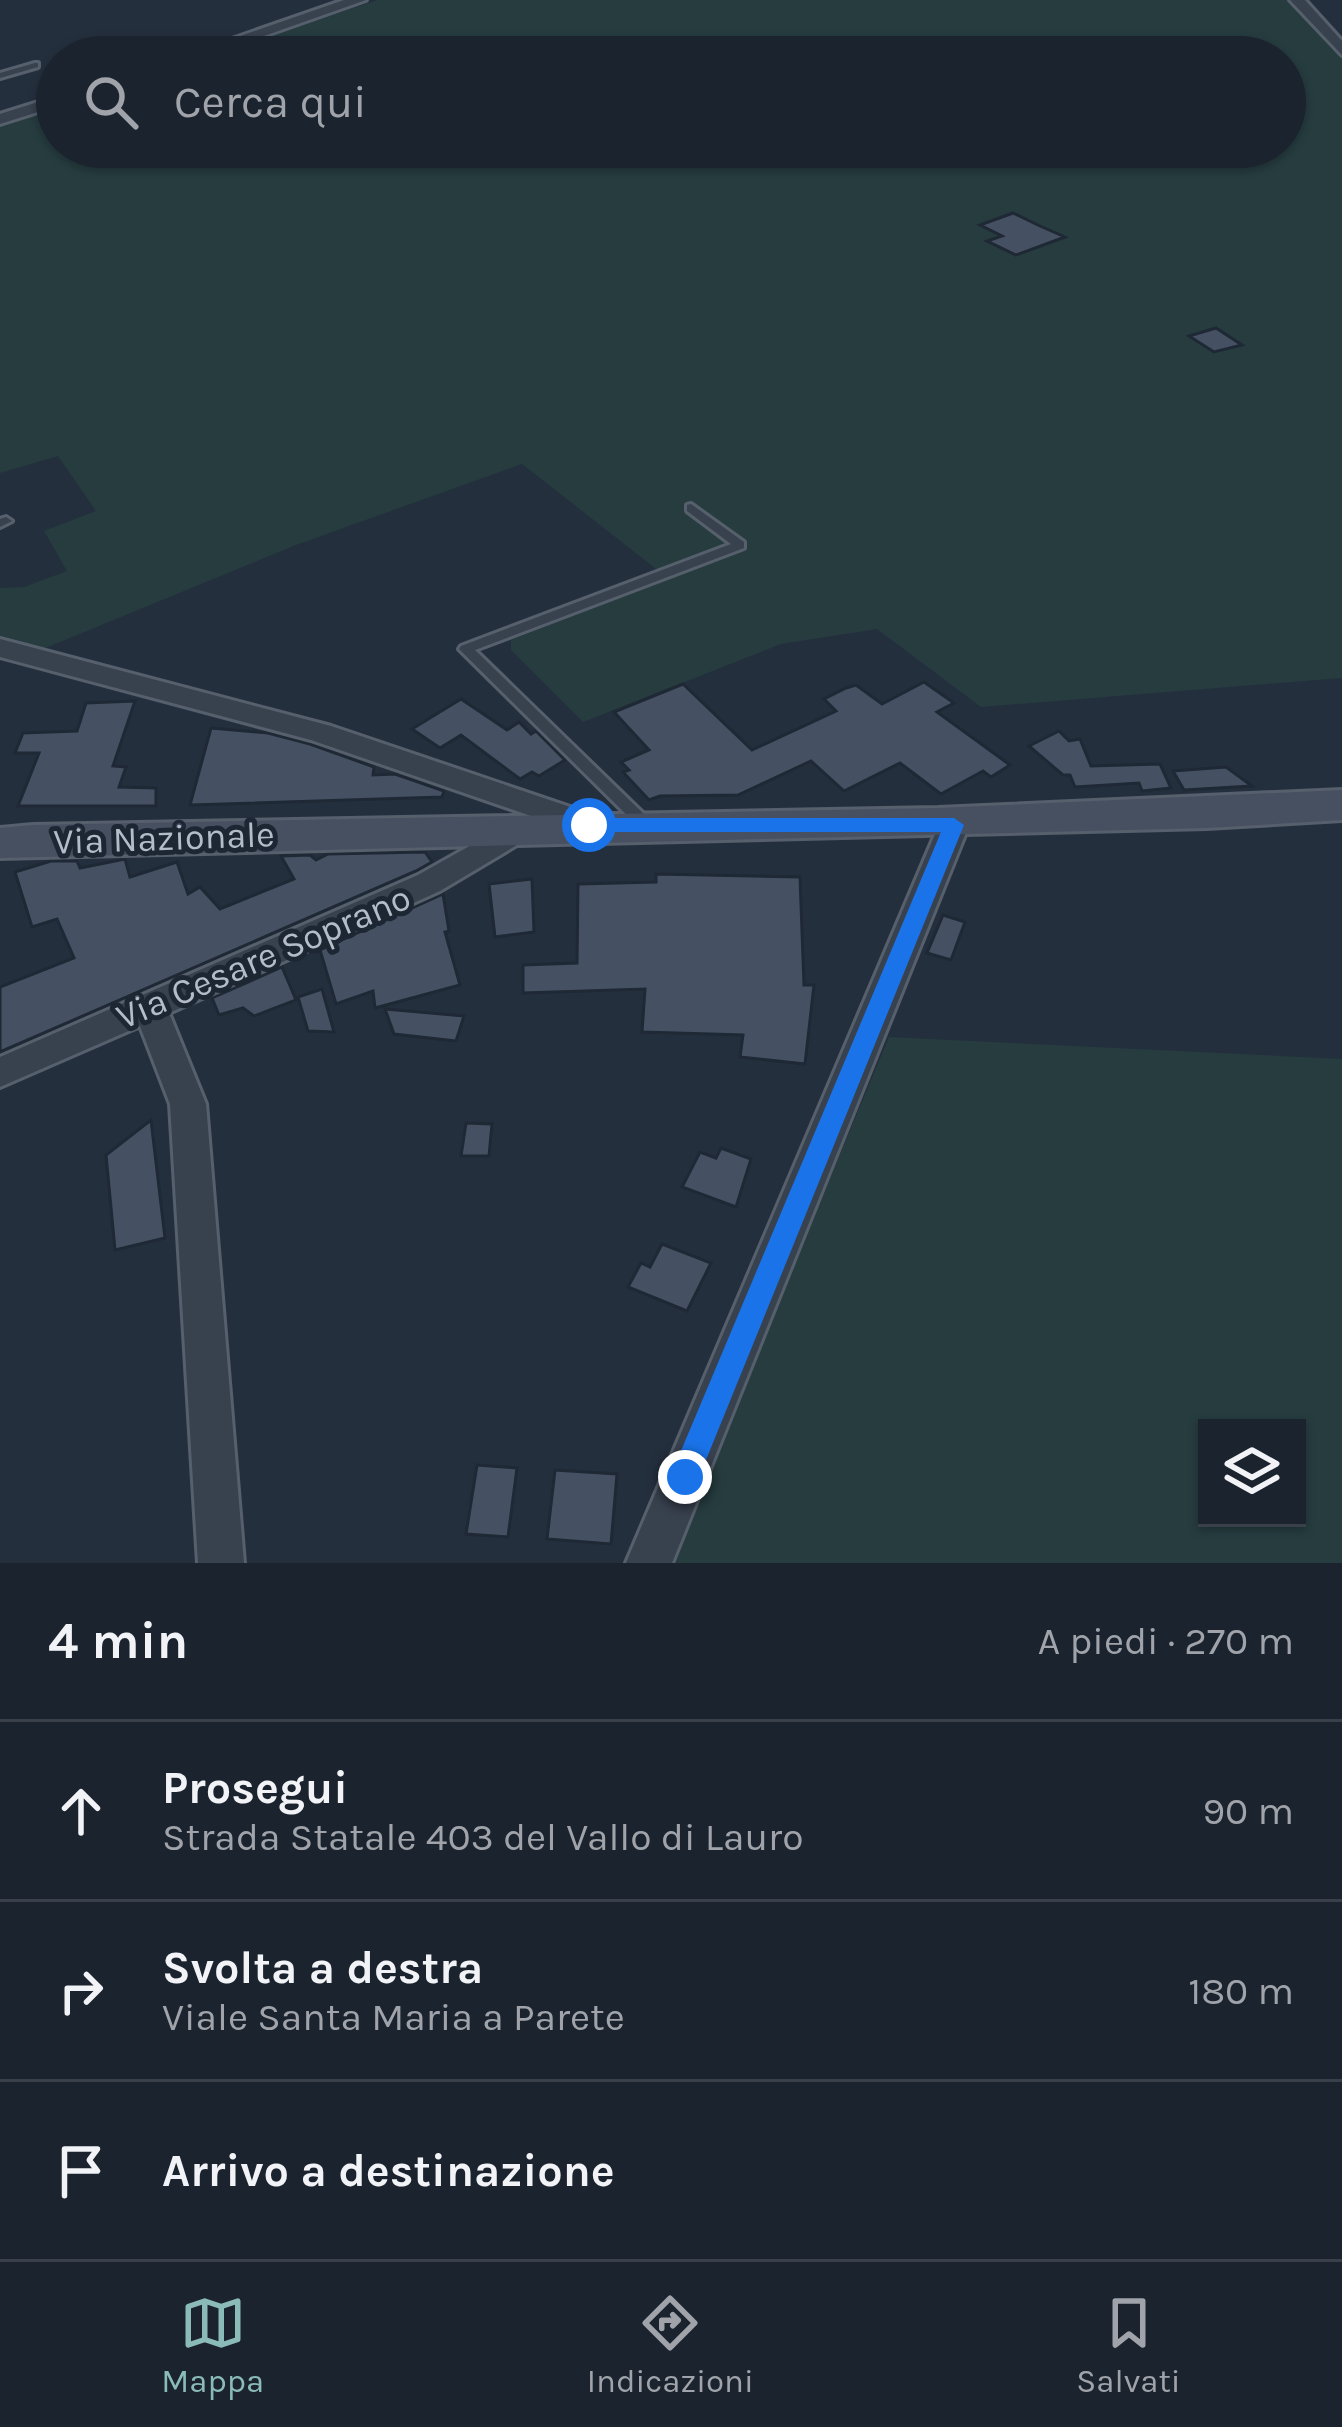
<!DOCTYPE html>
<html lang="it">
<meta charset="utf-8">
<style>
:root{--surface:#1b232e;--page:#282f3a;--text:#f1f3f6;--muted:#a0a4aa;--line:#39404a;--accent:#8bbbb9}
body{margin:0;font-family:Karla,sans-serif;background:var(--page);color:var(--text)}
.controls{position:absolute;right:36px;bottom:36px;display:grid;overflow:hidden;border-radius:0px;box-shadow:0 3px 9px #0004}
.controls button{width:108px;height:108px;display:grid;place-items:center;padding:0;border:0;border-bottom:3px solid var(--line);background:var(--surface);color:var(--text);font:60px sans-serif}
.stop{position:absolute;width:36px;height:36px;margin:-27px;border:9px solid #1a73e8;border-radius:50%;background:#fff}
.stop.end{background:#1a73e8;border-color:#fff;box-shadow:0 3px 12px #0008}
.list{margin:0;padding:0;list-style:none}
h2{display:flex;justify-content:space-between;align-items:center;height:156px;margin:0;padding:0 48px;font-size:51px}
h2 small{font-size:39px;font-weight:400;color:var(--muted)}
.list li{display:grid;grid-template-columns:78px 1fr auto;gap:36px;align-items:center;box-sizing:border-box;height:180px;padding:0 48px;border-top:3px solid var(--line)}
.list b{display:block;font-size:45px;white-space:nowrap}
.list p{margin:0;font-size:39px;white-space:nowrap;color:var(--muted)}
.list em{font-size:39px;font-style:normal;color:var(--muted)}
.icon{flex:none;width:66px;height:66px;fill:none;stroke:currentColor;stroke-width:2;stroke-linecap:round;stroke-linejoin:round}
.map{position:relative;flex:none;width:1342px;height:1563px;overflow:hidden}
.search{position:absolute;background:var(--surface);box-shadow:0 3px 9px #0004;left:36px;right:36px;top:36px;height:132px;display:flex;align-items:center;gap:30px;box-sizing:border-box;padding:0 42px;border-radius:66px;color:var(--muted);font-size:45px}
.sheet{height:696px;background:var(--surface)}
nav{display:flex;justify-content:space-around;align-items:center;box-sizing:border-box;height:168px;border-top:3px solid var(--line);background:var(--surface);font-size:33px;color:var(--muted)}
nav a{display:grid;justify-items:center;gap:6px}
nav .on{color:var(--accent)}
.map>svg:first-child{display:block}
</style>
<div class="map">
<svg width="1342" height="1563" viewBox="0 0 1342 1563">
<rect width="100%" height="100%" fill="#242f3e"/>
<!-- green -->
<g fill="#263c3f" fill-rule="evenodd">
<polygon points="378,0 1292,0 1342,56 1342,678 981,707 877,629 781,644 583,722 511,650 511,640 669,579 522,464 296,545 38,651 0,641 0,588 24,587 67,571 44,531 96,511 58,456 0,473 0,123 33,111 57,119 57,147 1285,147 1285,57 204,57"/>
<path d="M889,1037L1342,1059V1563H669ZM1207,1428H1297V1518H1207Z"/>
</g>
<!-- building -->
<g fill="#455162" stroke="#1f2835" stroke-width="3">
<polygon points="1013,213 1040,226 1065,237 1016,255 987,241 1002,236 980,225"/>
<polygon points="1216,328 1242,345 1214,352 1189,336"/>
<polygon points="924,682 954,703 937,712 1010,765 991,777 983,771 941,794 900,763 844,791 811,761 738,795 660,796 649,800 623,772 629,770 621,762 649,750 614,712 683,684 752,750 836,711 824,699 846,688 856,685 882,704"/>
<polygon points="461,699 507,730 519,722 531,734 536,731 565,760 539,776 532,772 520,779 461,735 440,748 412,729"/>
<polygon points="135,701 113,766 126,767 119,787 156,788 156,806 18,806 39,753 15,753 23,733 77,731 86,703"/>
<polygon points="211,728 268,733 310,744 374,767 373,775 395,774 444,791 442,797 190,805"/>
<polygon points="1059,731 1069,741 1080,739 1091,766 1160,764 1171,788 1142,791 1139,783 1075,787 1070,775 1063,775 1029,746"/>
<polygon points="1226,767 1252,786 1184,790 1173,771"/>
<polygon points="425,852 432,862 416,871 0,1052 0,987 74,958 57,919 32,927 15,872 51,861 77,861 80,868 125,859 130,877 177,862 188,894 200,887 220,909 294,879 281,856 310,855 316,860 328,854"/>
<polygon points="656,874 800,877 804,985 814,985 805,1064 740,1057 743,1035 642,1032 645,989 523,993 523,965 577,963 578,884 656,882"/>
<polygon points="532,879 534,932 495,937 489,884"/>
<polygon points="443,894 449,931 445,932 460,985 375,1008 373,991 336,1004 320,950"/>
<polygon points="943,915 965,922 951,960 927,953"/>
<polygon points="282,967 296,1000 254,1016 243,1008 219,1015 212,998"/>
<polygon points="322,989 334,1032 308,1031 298,997"/>
<polygon points="385,1009 464,1016 456,1041 394,1034"/>
<polygon points="151,1120 165,1238 115,1250 106,1155"/>
<polygon points="466,1123 492,1124 489,1156 461,1156"/>
<polygon points="721,1148 751,1159 736,1207 682,1187 700,1152 716,1158"/>
<polygon points="662,1244 711,1263 687,1311 628,1287 641,1263 650,1267"/>
<polygon points="477,1465 517,1468 508,1537 466,1534"/>
<polygon points="555,1470 617,1474 611,1544 547,1539"/>
</g>
<g fill="none" stroke-linecap="round" stroke-linejoin="round">
<defs>
<g id="lane">
<polygon points="89,49 95,49 107,57 97,57 89,53"/>
<polygon points="35,63 38,63 38,67 0,78 0,73"/>
<polygon points="691,504 744,542 744,548 475,650 651,821 654,825 651,829 641,829 459,649 461,646 731,544 687,511 687,505"/>
<polygon points="6,517 12,521 0,527 0,519"/>
</g>
<g id="street">
<polygon points="344,0 366,0 204,57 180,57"/>
<polygon points="1290,0 1305,0 1342,41 1342,55"/>
<polygon points="57,96 57,106 0,124 0,114"/>
<polygon points="0,639 331,726 600,817 604,825 600,833 589,836 311,740 0,657"/>
<polygon points="954,814 965,817 969,825 672,1563 626,1563 939,825 943,817"/>
<polygon points="521,817 532,820 536,828 532,836 440,891 169,1013 206,1104 244,1563 198,1563 170,1104 140,1026 0,1087 0,1057 418,875"/>
</g>
<polygon id="secondary" points="1342,790 1342,820 1207,828 0,858 0,828 33,825 938,808"/>
</defs>
<!-- lane casing -->
<use href="#lane" stroke="#565f6c" stroke-width="6"/>
<!-- street casing -->
<use href="#street" stroke="#565f6c" stroke-width="6"/>
<!-- secondary casing -->
<use href="#secondary" stroke="#565f6c" stroke-width="6"/>
<!-- lane -->
<use href="#lane" fill="#38414e" fill-rule="evenodd"/>
<!-- street -->
<use href="#street" fill="#38414e" fill-rule="evenodd"/>
<!-- secondary -->
<use href="#secondary" fill="#465061" fill-rule="evenodd"/>
</g>
<!-- route -->
<polygon fill="#1a73e8" points="589,818 954,818 964,825 695,1487 685,1491 675,1487 670,1477 941,832 589,832 579,825"/>
<g text-anchor="middle" stroke-width="10" stroke-linejoin="round" paint-order="stroke">
<!-- street labels -->
<g font-size="36" fill="#b4bcc9" stroke="#1d2633">
<text transform="translate(164 837) rotate(-2)" y="13">Via Nazionale</text>
<text transform="translate(263 956) rotate(-23)" y="13">Via Cesare Soprano</text>
</g>
</g>
</svg>
<div class="controls">
<button><svg class="icon" aria-label="layers" viewBox="0 0 24 24"><path d="M12 4l9 5-9 5-9-5zM3 14l9 5 9-5"/></svg></button>
</div>
<div class="stop" style="left:589px;top:825px"></div>
<div class="stop end" style="left:685px;top:1477px"></div>
<div class="search"><svg class="icon" aria-label="search" viewBox="0 0 24 24"><circle cx="10" cy="10" r="6"/><path d="M15 15l6 6"/></svg>Cerca qui</div>
</div>
<section class="sheet">
<h2>4 min<small>A piedi · 270 m</small></h2>
<ul class="list">
<li><svg class="icon" aria-label="ahead" viewBox="0 0 24 24"><path d="M12 20V5M6 11l6-6 6 6"/></svg><div><b>Prosegui</b><p>Strada Statale 403 del Vallo di Lauro</p></div><em>90 m</em></li>
<li><svg class="icon" aria-label="right" viewBox="0 0 24 24"><path d="M7 20v-9h11M14 6l5 5-5 5"/></svg><div><b>Svolta a destra</b><p>Viale Santa Maria a Parete</p></div><em>180 m</em></li>
<li><svg class="icon" aria-label="arrive" viewBox="0 0 24 24"><path d="M6 21V4h12l-3 4 3 4H6"/></svg><div><b>Arrivo a destinazione</b></div></li>
</ul>
</section>
<nav>
<a class="on"><svg class="icon" aria-label="map" viewBox="0 0 24 24"><path d="M3 6l6-2 6 2 6-2v14l-6 2-6-2-6 2zM9 4v14M15 6v14"/></svg>Mappa</a>
<a><svg class="icon" aria-label="directions" viewBox="0 0 24 24"><path d="M12 3l9 9-9 9-9-9zM9 14v-3h6M13 9l2 2-2 2"/></svg>Indicazioni</a>
<a><svg class="icon" aria-label="saved" viewBox="0 0 24 24"><path d="M7 4h10v16l-5-4-5 4z"/></svg>Salvati</a>
</nav>
